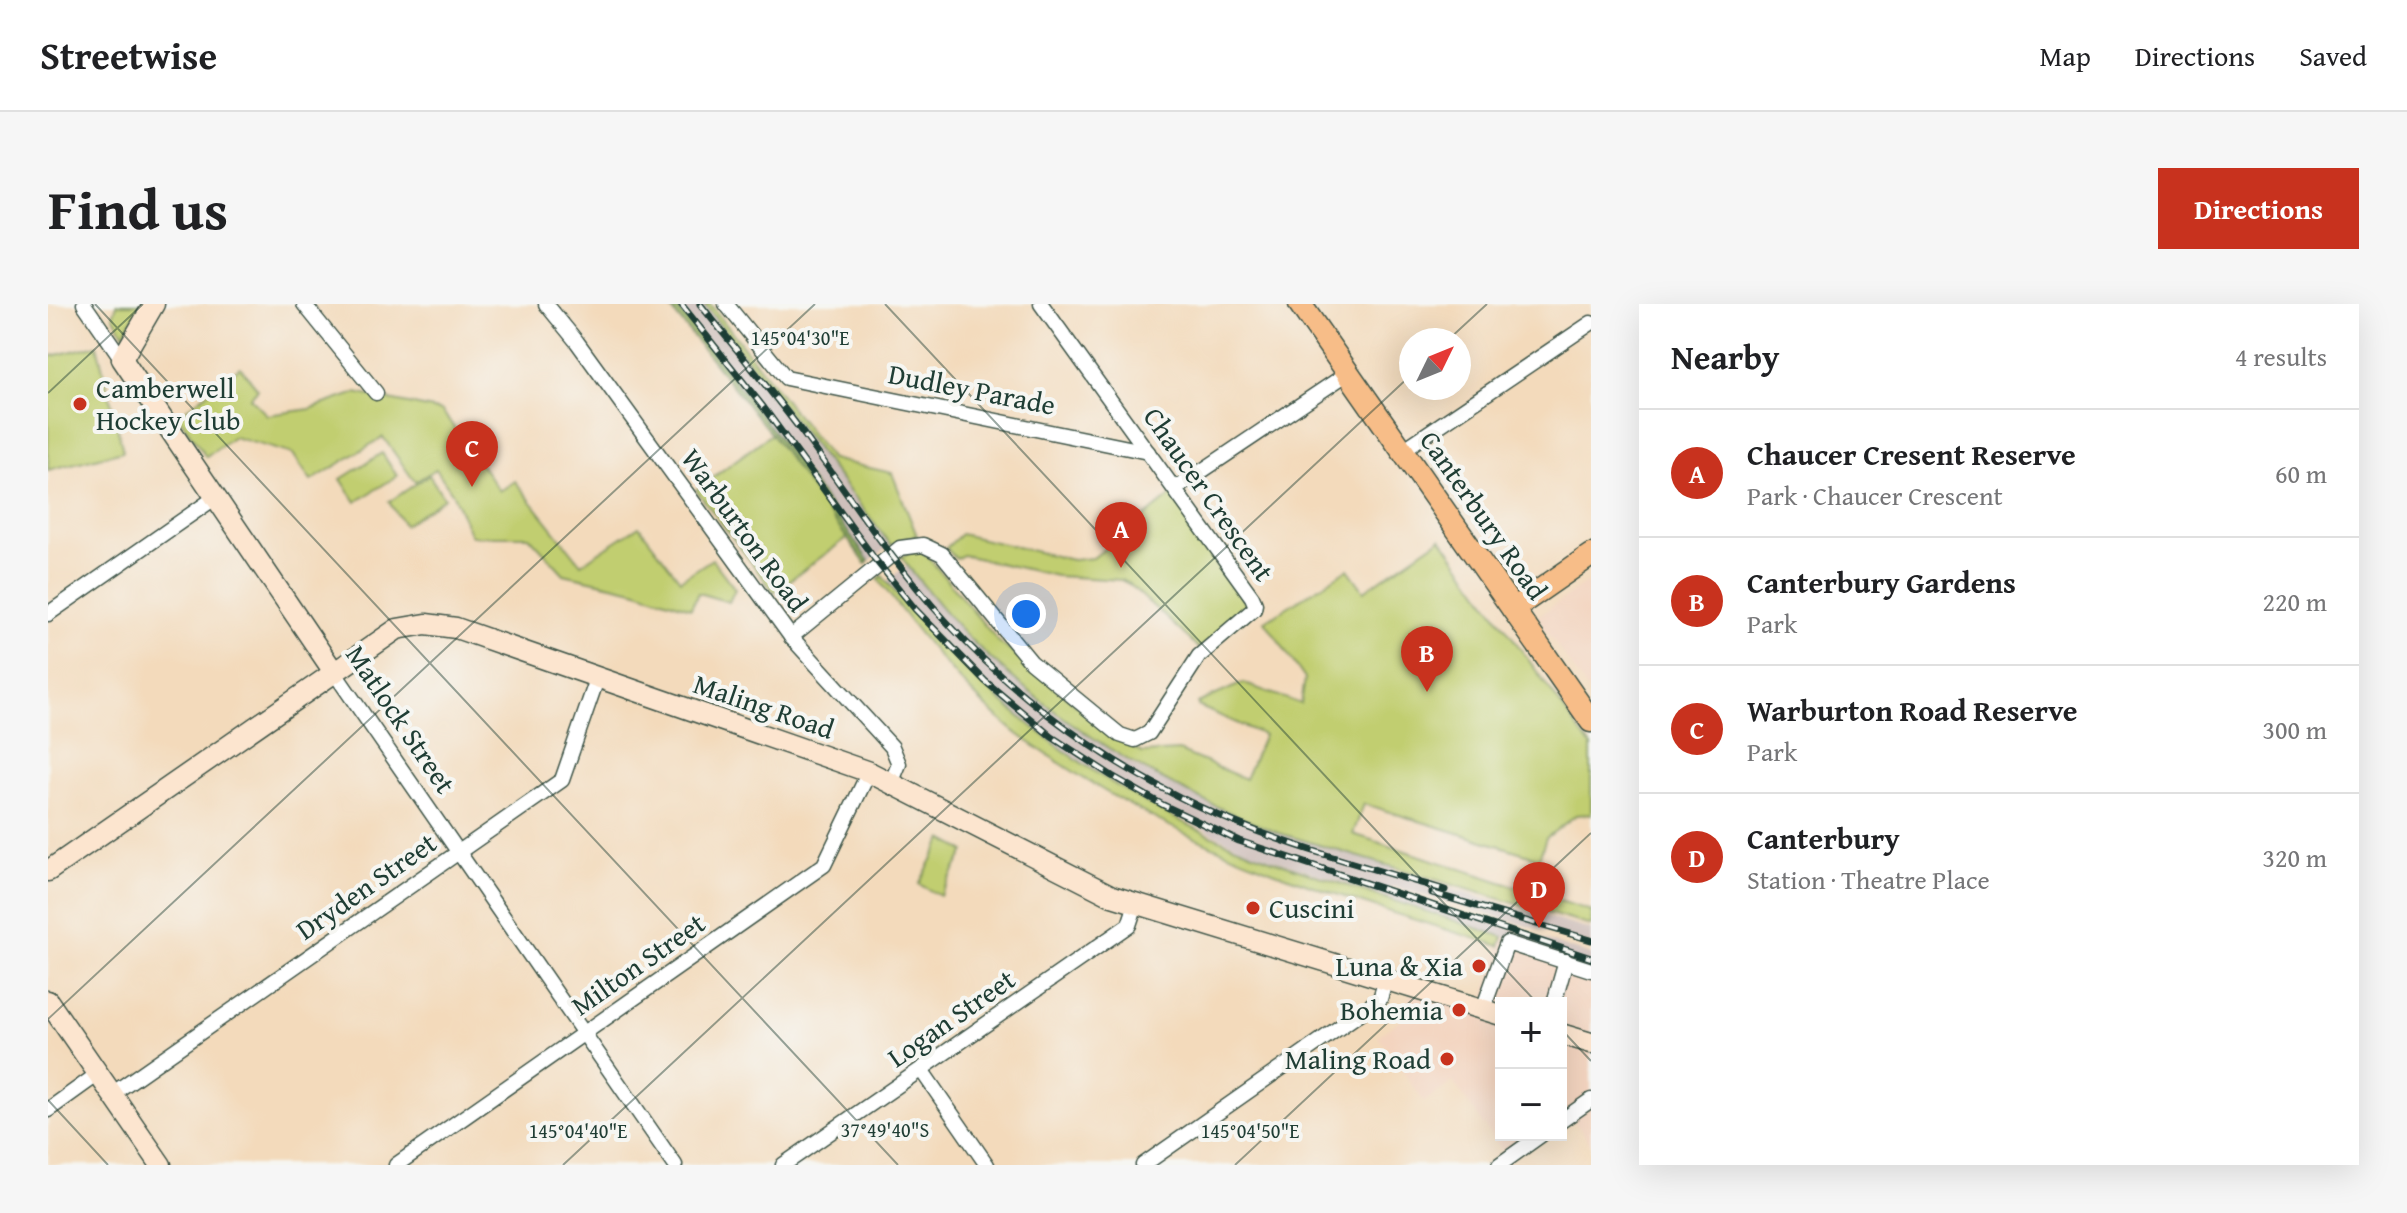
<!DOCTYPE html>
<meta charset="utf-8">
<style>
:root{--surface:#fff;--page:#f6f6f6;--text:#202124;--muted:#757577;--line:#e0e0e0;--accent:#c8321e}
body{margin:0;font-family:"Gentium Book Plus",serif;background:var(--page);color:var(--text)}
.controls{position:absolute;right:24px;bottom:24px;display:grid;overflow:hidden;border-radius:0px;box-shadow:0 8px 32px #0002}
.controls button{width:72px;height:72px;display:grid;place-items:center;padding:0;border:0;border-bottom:2px solid var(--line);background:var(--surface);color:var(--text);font:40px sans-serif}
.compass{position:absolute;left:1351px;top:24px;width:72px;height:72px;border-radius:50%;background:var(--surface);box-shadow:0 8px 32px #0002;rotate:47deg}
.you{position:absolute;left:978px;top:310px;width:28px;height:28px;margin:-20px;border:6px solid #fff;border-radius:50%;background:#1a73e8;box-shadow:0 0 0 12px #1a73e833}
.badge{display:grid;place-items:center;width:52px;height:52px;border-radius:50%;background:var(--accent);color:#fff;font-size:26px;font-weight:700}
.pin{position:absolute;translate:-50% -66px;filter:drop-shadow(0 2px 4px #0008)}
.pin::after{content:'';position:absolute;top:42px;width:28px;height:24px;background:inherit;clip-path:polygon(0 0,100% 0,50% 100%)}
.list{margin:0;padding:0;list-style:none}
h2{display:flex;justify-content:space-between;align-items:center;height:104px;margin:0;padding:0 32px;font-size:34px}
h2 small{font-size:26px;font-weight:400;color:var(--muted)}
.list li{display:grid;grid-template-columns:52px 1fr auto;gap:24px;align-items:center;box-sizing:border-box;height:128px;padding:0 32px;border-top:2px solid var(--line)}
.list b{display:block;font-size:30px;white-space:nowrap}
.list p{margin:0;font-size:26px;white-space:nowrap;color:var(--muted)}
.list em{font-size:26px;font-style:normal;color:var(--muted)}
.map{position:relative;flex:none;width:1543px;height:861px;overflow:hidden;border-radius:0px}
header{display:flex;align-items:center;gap:48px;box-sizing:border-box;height:112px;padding:0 40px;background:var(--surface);border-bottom:2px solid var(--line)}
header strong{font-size:38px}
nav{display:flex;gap:44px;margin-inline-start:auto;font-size:28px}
.intro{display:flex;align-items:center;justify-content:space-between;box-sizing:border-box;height:192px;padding:0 48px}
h1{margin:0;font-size:56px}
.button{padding:20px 36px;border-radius:0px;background:var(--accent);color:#fff;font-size:28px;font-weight:700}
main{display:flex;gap:48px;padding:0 48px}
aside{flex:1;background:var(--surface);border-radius:0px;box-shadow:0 8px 32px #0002}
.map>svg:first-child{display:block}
</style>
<header>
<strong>Streetwise</strong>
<nav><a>Map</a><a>Directions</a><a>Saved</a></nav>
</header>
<div class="intro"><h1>Find us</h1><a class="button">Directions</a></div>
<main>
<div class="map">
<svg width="1543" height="861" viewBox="0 0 1543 861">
<rect width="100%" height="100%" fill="#f6f6f2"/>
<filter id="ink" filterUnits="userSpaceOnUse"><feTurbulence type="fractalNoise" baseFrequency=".0125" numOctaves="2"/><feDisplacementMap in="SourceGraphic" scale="16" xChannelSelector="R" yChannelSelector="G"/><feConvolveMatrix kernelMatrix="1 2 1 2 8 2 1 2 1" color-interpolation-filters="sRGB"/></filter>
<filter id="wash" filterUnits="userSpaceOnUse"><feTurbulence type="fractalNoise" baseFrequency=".006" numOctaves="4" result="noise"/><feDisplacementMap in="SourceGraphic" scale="32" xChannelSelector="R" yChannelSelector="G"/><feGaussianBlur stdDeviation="1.8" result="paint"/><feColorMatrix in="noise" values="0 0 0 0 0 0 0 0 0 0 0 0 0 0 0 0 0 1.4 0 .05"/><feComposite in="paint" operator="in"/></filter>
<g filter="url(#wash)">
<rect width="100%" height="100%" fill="#f3dabb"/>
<!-- built -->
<g fill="#f3d4bf">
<polygon points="1539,278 1543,283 1543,391 1489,313"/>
<polygon points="1455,633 1543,662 1543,841 1521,809 1513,814 1513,699 1453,699 1453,831 1489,831 1458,852 1405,778 1376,798 1330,732 1353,716 1367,673 1435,695"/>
</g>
<!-- industrial -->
<g fill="#cfc0bb">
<polygon points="626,0 656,0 843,241 821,257 760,171"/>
<polygon points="859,261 893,303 1037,429 1090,464 1184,511 1347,564 1346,568 1543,626 1543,641 1344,582 1342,586 1543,651 1543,662 1202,547 1100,499 1013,445 928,376 893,342 838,278"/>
</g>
<!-- green -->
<g fill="#c1ce70" stroke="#708652" stroke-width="2">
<polygon points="69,0 93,0 76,30 65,12"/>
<polygon points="656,0 662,0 783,155 844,169 869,232 860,233 843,241"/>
<polygon points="49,41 75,147 0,166 0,53"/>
<polygon points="192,63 210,85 202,94 219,111 262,105 308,89 394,107 452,187 467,177 533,260 591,222 632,276 664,255 687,285 681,298 650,289 643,304 586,286 516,270 481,232 423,232 405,190 388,165 367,178 335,133 263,177 245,150 186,133 158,153 130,112"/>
<polygon points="723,130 799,234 726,288 648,186"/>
<polygon points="334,149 349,172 308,198 293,175"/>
<polygon points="381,171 396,194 356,221 341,198"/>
<polygon points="1124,191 1198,299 1199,303 1152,345 1081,280 1073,276 1008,272 915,251 908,255 898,244 913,230 1024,256 1045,254"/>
<path d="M1393,234L1543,443V510L1528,511L1498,534L1491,554L1316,500L1305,530L1543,607V622L1231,529C1117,485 1012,422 924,337C898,311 876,282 853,253L860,249L875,247L950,337L1074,438L1094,449L1131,447L1197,475L1216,431L1150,402V399L1195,379L1253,400L1257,375L1217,317L1300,265L1316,287Z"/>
<path d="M834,272C932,394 1055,491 1203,548C1285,579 1371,604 1455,633L1452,642C1300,596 1145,549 1012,459C997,449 981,439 967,428C914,385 870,330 830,275Z"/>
<polygon points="895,535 917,547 892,592 871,580"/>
</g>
<!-- forest -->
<path fill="#98b162" stroke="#5c774b" stroke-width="2" d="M619,0H626C694,84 758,170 821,257L818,260L723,130Z"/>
</g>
<g filter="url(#ink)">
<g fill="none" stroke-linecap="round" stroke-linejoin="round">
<defs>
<g id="street">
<polyline points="36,0 74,55"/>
<polyline points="256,0 328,89"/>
<polyline points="498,0 529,38 743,333 844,443 851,460 844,477"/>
<polyline points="678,0 738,74 1100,148"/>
<polyline points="1355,146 1543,19"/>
<polyline points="1127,185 1300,69"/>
<polyline points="0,310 168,193"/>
<polyline points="743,333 852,244 875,241 894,250 983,358 1072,431 1087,436 1101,429 1151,352 1206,305 1207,300 1204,293 993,0"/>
<polyline points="286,368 627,861"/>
<polyline points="1506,699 1518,657"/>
<polyline points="1435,705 1459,639 1543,666"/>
<polyline points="874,767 939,861"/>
<polyline points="64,790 514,476 549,375"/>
<polyline points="0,806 50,770"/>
<polyline points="1513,817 1543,796"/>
<polyline points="348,861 776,561 821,468"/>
<polyline points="735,861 1081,621 1088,600"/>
<polyline points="1095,861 1332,695 1338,675"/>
<polyline points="1451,861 1493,831"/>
</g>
<g id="secondary">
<polyline points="106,0 74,55 286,368"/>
<polyline points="0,567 349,325 378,320 408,324 821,468 1064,592 1453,711"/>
<polyline points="0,697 113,861"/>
<polyline points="1513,730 1543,739"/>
</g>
<g id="primary">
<polyline points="1252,0 1543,417"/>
<polyline points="1465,305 1543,251"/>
</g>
</defs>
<!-- street casing -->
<use href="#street" stroke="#3f5548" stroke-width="17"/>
<!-- secondary casing -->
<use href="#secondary" stroke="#3f5548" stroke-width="23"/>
<!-- primary casing -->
<use href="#primary" stroke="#3f5548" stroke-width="25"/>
<!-- street -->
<use href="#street" stroke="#fff" stroke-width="14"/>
<!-- secondary -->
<use href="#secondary" stroke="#fce5cf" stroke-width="20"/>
<!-- primary -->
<use href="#primary" stroke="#f7bd88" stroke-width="22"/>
<defs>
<g id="rail">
<polyline points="633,0 716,104 826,254 867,305 937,377 1004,433 1064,472 1115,501 1191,537 1543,654"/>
<path d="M652,0C686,43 721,84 754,128C801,191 844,258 897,316C982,409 1089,481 1206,526C1268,550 1333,567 1397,586"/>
<polyline points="1384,589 1543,636"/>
</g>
</defs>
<!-- rail casing -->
<use href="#rail" stroke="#1f3d34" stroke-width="7"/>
<!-- rail -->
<use href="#rail" stroke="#f6f6f2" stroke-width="4" stroke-dasharray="12" stroke-linecap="butt"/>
</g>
</g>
<!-- ticks -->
<path fill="none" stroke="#1f3d34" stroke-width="2" stroke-opacity="0.45" d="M47,0L850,861M837,0L1489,699M1400,36L1439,0M0,89L95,0M0,715L767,0M1513,725L1543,757M0,796L60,861M515,861L1363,71M1187,861L1543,529"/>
<!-- markers -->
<g fill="#c8321e" stroke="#f6f6f2" stroke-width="3">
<circle cx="32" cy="100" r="8"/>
<circle cx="1205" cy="604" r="8"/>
<circle cx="1431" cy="662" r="8"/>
<circle cx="1411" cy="706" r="8"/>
<circle cx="1399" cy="755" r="8"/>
</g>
<g text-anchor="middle" stroke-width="8" stroke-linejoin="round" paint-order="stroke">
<!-- poi labels -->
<g font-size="28" fill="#1f3d34" stroke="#f6f6f2" text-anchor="end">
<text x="48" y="94" text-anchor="start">Camberwell<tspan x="48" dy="32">Hockey Club</tspan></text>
<text x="1221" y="614" text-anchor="start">Cuscini</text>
<text x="1415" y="672">Luna &amp; Xia</text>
<text x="1395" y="716">Bohemia</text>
<text x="1383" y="765">Maling Road</text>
</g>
<!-- street labels -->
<g font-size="28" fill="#1f3d34" stroke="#f6f6f2">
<text transform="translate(924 85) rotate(11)" y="10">Dudley Parade</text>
<text transform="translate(1161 190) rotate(55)" y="10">Chaucer Crescent</text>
<text transform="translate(1436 211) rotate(55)" y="10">Canterbury Road</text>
<text transform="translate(697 226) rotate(54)" y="10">Warburton Road</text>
<text transform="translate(716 402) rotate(19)" y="10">Maling Road</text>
<text transform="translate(353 415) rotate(56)" y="10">Matlock Street</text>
<text transform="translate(318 582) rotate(-35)" y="10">Dryden Street</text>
<text transform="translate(590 660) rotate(-35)" y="10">Milton Street</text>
<text transform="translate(903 714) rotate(-35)" y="10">Logan Street</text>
</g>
</g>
<g font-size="20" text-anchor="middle" fill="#1f3d34" stroke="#f6f6f2" stroke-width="8" stroke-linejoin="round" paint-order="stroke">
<text x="752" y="41">145°04'30"E</text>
<text x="837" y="833">37°49'40"S</text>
<text x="530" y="834">145°04'40"E</text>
<text x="1202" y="834">145°04'50"E</text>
</g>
</svg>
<div class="controls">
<button>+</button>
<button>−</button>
</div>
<svg class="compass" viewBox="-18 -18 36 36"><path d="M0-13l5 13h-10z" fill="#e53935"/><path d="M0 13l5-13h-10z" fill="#757577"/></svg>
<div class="you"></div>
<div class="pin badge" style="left:1073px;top:264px">A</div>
<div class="pin badge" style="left:1379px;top:388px">B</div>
<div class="pin badge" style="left:424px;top:183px">C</div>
<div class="pin badge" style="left:1491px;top:624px">D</div>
</div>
<aside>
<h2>Nearby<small>4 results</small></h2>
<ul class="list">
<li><span class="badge">A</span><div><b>Chaucer Cresent Reserve</b><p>Park · Chaucer Crescent</p></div><em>60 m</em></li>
<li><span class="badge">B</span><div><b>Canterbury Gardens</b><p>Park</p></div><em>220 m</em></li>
<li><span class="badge">C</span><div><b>Warburton Road Reserve</b><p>Park</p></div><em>300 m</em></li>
<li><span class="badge">D</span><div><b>Canterbury</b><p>Station · Theatre Place</p></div><em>320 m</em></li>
</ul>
</aside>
</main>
